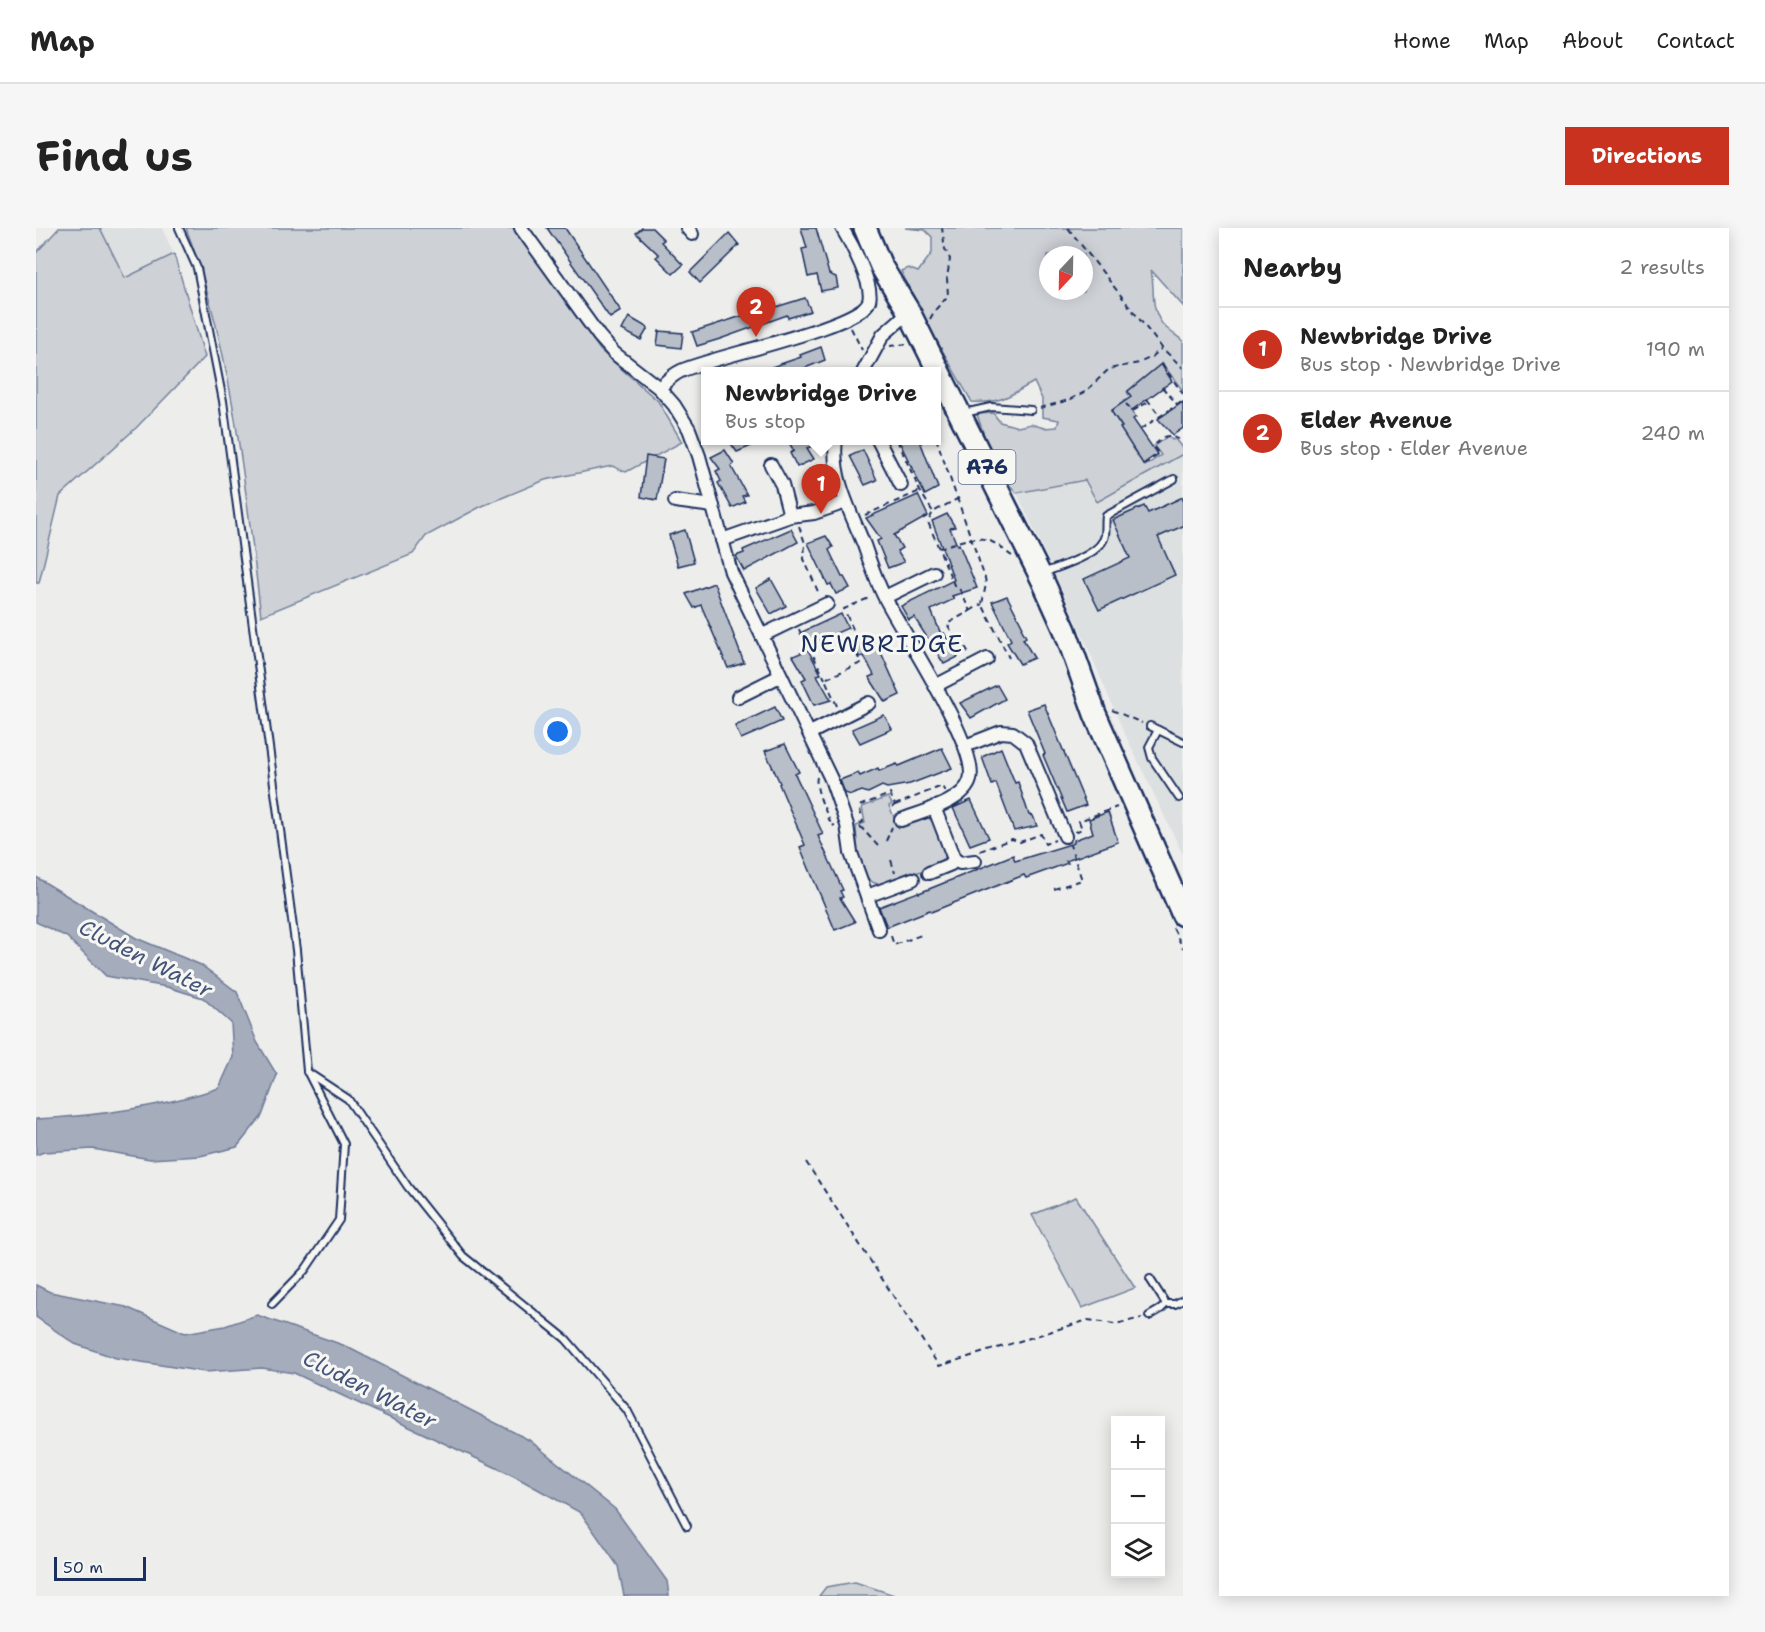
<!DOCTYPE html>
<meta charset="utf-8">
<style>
:root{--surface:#fff;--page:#f6f6f6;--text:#222;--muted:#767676;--line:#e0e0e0;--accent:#c8321e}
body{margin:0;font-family:"Shantell Sans",sans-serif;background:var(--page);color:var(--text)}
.controls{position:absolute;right:18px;bottom:18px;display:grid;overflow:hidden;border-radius:0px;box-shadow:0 3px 15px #0003}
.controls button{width:54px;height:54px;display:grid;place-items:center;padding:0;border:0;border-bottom:2px solid var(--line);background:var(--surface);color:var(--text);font:30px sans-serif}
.compass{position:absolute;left:1003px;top:18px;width:54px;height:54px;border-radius:50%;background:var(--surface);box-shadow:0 3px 15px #0003;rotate:202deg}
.scale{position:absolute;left:18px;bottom:15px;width:92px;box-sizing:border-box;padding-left:6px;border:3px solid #1b2f5e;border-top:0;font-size:16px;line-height:21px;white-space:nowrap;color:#1b2f5e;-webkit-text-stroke:4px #f6f6f2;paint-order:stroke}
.you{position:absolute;left:522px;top:504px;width:21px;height:21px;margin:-15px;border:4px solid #fff;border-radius:50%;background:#1a73e8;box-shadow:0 0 0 9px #1a73e833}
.badge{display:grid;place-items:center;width:39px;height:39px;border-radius:50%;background:var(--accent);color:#fff;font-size:20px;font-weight:700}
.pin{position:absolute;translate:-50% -50px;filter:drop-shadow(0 2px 3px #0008)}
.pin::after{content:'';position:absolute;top:32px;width:21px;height:18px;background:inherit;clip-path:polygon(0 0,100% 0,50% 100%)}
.popup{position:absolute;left:665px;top:139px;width:240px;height:78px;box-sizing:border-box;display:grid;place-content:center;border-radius:0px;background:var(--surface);filter:drop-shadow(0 2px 4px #0005);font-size:20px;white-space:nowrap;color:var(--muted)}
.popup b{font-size:22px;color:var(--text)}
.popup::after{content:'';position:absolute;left:50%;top:100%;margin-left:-12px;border:12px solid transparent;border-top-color:var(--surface)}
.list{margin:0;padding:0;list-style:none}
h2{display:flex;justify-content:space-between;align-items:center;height:78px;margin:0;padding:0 24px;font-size:26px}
h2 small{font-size:20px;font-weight:400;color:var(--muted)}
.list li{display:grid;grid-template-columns:39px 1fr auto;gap:18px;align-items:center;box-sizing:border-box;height:84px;padding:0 24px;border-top:2px solid var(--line)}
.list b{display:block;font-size:22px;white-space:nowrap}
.list p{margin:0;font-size:20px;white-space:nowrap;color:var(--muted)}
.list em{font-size:20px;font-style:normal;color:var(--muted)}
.icon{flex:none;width:33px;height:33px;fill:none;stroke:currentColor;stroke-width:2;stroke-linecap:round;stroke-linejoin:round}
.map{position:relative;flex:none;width:1147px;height:1368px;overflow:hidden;border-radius:0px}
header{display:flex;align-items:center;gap:36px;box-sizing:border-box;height:84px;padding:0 30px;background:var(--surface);border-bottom:2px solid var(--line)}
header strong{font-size:28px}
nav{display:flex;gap:33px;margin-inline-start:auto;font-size:21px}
.intro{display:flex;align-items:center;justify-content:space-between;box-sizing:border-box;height:144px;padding:0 36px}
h1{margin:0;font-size:42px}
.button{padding:15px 27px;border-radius:0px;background:var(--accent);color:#fff;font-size:21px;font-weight:700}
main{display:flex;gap:36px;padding:0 36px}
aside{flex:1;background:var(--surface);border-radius:0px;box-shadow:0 3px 15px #0003}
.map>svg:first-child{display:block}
</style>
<header>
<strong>Map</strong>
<nav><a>Home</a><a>Map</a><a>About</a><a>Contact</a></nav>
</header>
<div class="intro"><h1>Find us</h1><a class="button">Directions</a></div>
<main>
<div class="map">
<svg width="1147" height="1368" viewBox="0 0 1147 1368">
<rect width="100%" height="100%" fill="#edeeec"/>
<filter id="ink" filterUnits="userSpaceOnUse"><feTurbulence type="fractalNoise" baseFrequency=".0167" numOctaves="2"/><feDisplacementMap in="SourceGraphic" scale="12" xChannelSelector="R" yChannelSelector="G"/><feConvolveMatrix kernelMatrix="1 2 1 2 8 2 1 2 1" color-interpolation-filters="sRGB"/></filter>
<g filter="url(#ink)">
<!-- built -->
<g fill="#dde0e1">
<polygon points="64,0 126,0 138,26 88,51"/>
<polygon points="1147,226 1147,627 1086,500 1043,399 981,265 1049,252 1062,274"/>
</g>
<!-- green -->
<g fill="#ced2d7" stroke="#74809a" stroke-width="1.5" fill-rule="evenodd">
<polygon points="23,0 64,0 89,50 138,26 169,129 100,200 24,268 3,355 0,355 0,25"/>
<path d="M150,0H478L564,122L622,173L646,214L590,244L576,238L509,252L444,279L390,308L377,326L225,388C209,257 197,124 150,0Z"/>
<path d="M869,0H1147V78L1115,42C1119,59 1114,78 1125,94C1129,101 1140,107 1147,113V163L1126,135L1091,164L1100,178L1090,172L1075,183L1098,218L1096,220L1109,238L1125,227L1118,218L1132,208L1136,212L1139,211L1147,221V226L1061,274L1049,252L981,265C959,244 950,214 941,186L957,185L964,194L982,199L995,196L1008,200L1021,199L1023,192L1006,189V171L998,154C974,167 965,176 936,174L894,101L865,43L872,40L882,44L896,25V9L889,2ZM1012,27H1048V63H1012Z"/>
<path d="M852,569L856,576L853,578L863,600L890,589C904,594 916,623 906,635C900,641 887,642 879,645L876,643L843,656C821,654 821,615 820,598L829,595L826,579Z"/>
<polygon points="1040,969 1099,1060 1046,1080 996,987"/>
<polygon points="819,1354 861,1368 783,1368 790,1359"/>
</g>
<!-- water -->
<g fill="#a5acbc" stroke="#6e7a96" stroke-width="1.5">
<path d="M0,649L100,710L165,737L201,764L221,814L241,847L226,888L201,919L164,928L114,931L57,921L8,924L0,927V891C61,888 125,879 183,860L197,829L195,795L167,770L131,759L70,748L31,709L0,694Z"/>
<polygon points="0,1057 14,1064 90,1079 149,1105 189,1098 221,1087 307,1117 493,1212 579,1281 631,1353 633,1368 588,1368 582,1338 545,1285 478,1248 258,1145 226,1140 169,1144 80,1130 39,1116 0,1089"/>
</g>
<!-- building -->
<g fill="#b9bfc8" stroke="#1b2f5e" stroke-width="1.5">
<polygon points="511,0 529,0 585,83 574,90"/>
<polygon points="606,0 616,0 628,12 625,14 647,37 637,46 620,29 623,27 600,5"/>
<polygon points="765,0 780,0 793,46 800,49 802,60 785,63 781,47 772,49 766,21 771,20"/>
<polygon points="693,5 703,17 664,55 654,44"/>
<polygon points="769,70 775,83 752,90 751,87 684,111 661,118 656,104 740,77 740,79"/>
<polygon points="593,89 612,100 605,112 586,102"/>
<polygon points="623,103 647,105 645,120 621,117"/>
<polygon points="785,119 789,132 759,144 728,144 727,142 765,129 764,127"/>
<polygon points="1125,136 1136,153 1095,183 1100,189 1097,191 1121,226 1107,236 1084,200 1086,199 1075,183 1095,169 1092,163"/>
<polygon points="1147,174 1147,200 1137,207 1122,191"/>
<polygon points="693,213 727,213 701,224"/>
<polygon points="752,213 788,213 789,214 771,220 778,231 761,239 754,225 758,223"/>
<polygon points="863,213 884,213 902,260 889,267"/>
<polygon points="689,222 698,236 695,238 711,267 706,268 709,274 696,280 682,255 685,253 680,243 684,241 675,229"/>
<polygon points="827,222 841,252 829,257 814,228"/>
<polygon points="610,228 628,231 621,272 605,269"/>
<polygon points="882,267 892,288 858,307 866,320 861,323 868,334 852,340 841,313 845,311 830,290"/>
<polygon points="1147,269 1147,298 1122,309 1139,347 1063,382 1048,351 1094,330 1077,292 1108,278 1112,285"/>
<polygon points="911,286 919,299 914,300 921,317 923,316 941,360 916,368 918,371 895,382 905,406 908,405 922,429 908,436 878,389 873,392 865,378 918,352 896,293"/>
<polygon points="755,301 762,314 708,343 700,328 708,325 707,322"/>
<polygon points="649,302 658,334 642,338 633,307"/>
<polygon points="790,308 797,319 793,322 806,349 808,349 814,360 800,366 795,356 792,357 772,315"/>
<polygon points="735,351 750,378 735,386 720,360"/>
<polygon points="678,355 708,435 692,440 665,377 658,380 650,366"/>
<polygon points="971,368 987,399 985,400 990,409 987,411 998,430 984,436 971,415 975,412 956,374"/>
<polygon points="805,386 812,400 773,417 766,404"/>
<polygon points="833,408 838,420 843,420 864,467 849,474 833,449 838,447 828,428 823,429 818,415"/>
<polygon points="772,422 785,446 781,447 795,472 778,477 766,452 770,450 757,428"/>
<polygon points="961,457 969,471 935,490 924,475"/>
<polygon points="1008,476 1050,577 1031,584 1007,527 1009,526 991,482"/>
<polygon points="739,479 746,493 705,511 699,498"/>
<polygon points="848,487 856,501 824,515 816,501"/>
<polygon points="749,516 763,544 759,546 787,606 782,608 807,662 804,663 807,669 804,670 819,694 799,702 764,619 769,617 743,556 744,555 729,523"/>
<polygon points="906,520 916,540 874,556 851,560 846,558 832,565 826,563 815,567 809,565 804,552 822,545 824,548 842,540 843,543 861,536 863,538"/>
<polygon points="965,520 979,555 982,554 993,587 997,588 1001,598 978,603 960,555 956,557 946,529"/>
<polygon points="935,572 953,610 934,617 917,580"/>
<polygon points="1072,584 1082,614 1030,633 1032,635 990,650 988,647 895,684 894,682 851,699 843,679 882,664 883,665 977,627 979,633 1038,615 1038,612 1057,605 1053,591"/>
</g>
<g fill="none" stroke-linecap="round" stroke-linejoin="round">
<defs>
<g id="lane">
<polyline points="143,0 161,40 187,173 260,722 271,843 308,916 303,992 269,1042 236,1076"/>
<polyline points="928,185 955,179 995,182"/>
<path d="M1007,345C1024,338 1066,327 1069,307C1070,301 1069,294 1070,288L1138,251"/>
<polyline points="1114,498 1147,514"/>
<polyline points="1122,502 1113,519 1116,530 1143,570"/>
<polyline points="271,844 312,871 372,959 427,1028 530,1111 591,1182 651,1298"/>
<polyline points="1114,1051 1130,1076 1139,1076 1147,1072"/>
<polyline points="1113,1088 1125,1081 1130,1076"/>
</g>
<g id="street">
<polyline points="485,0 563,108 578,125 623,160 638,177 653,201 663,228 695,344 795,551 811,597 815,625 843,702"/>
<polyline points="651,0 656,6"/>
<polyline points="827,144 847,107 873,84"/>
<path d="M623,160C630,154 636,147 645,143C674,129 825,99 833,73C838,57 815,15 806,0"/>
<path d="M800,212C795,249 815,284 828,317C834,334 840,352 848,368C865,402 944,520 934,552C928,574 885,584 865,592"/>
<polyline points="842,212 865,257"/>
<polyline points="735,237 746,257 754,288"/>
<polyline points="639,273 677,278"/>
<polyline points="686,312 754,288 778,285 810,274"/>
<polyline points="849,369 898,345"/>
<polyline points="727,407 791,376"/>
<polyline points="899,458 951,431"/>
<polyline points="702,469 744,448"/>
<polyline points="774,505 833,475"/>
<polyline points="929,518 965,504 977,505 990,515 1029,608"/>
<polyline points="898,579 918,631"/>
<polyline points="893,645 915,636 918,631 924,635 939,633"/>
<polyline points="831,668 877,651"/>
</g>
<polyline id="highway" points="829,0 845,38 873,84 1006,351 1029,402 1059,486 1147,687"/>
</defs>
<!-- lane casing -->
<use href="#lane" stroke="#1b2f5e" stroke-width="10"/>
<!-- street casing -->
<use href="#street" stroke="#1b2f5e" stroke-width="16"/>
<!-- highway casing -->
<use href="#highway" stroke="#1b2f5e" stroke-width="26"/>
<!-- path -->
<g stroke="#1b2f5e" stroke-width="2" stroke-dasharray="6 4.5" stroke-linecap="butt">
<polyline points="1032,0 1126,120 1147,140"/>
<polyline points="894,91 899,82 912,68 911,50 914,31 909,21 906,0"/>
<polyline points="815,100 826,122"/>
<polyline points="854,118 870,116"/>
<polyline points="1126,136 1147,166"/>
<polyline points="1126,159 1141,176"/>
<polyline points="1111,171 1124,188"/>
<polyline points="1090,176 1097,183 1096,184"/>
<polyline points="1004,180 1033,172 1049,164 1073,141 1103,135 1116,129 1126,120"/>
<polyline points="1097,183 1112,174"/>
<polyline points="1105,201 1147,173"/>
<polyline points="900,210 949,350 950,356 946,376 973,430"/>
<polyline points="861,212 884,263 897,284"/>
<path d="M1108,237L1123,226L1117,218C1133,205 1129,206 1147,213"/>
<polyline points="923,270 897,284 892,294 918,357 924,362 934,383 911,396 923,415 926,413 934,427"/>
<polyline points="829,287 884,263"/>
<polyline points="763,298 769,315 768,331 783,366"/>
<path d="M903,320C920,315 939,305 956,314C963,317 970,324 976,328"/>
<polyline points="934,383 946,376"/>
<polyline points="763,401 768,415 773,419 789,451"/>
<polyline points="801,478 789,451 825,435 817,419 819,406 808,381 835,369"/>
<polyline points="1076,482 1106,495"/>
<path d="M781,549C778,561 791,586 796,598L799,597"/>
<polyline points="859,577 906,558 909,564"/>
<polyline points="1039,604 1046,601 1043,593 1081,579"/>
<polyline points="850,613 856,599"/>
<polyline points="842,618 822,596 827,594 823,578 854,566 859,577 856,579 857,583"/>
<polyline points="944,623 976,611 984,614 1005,606 1009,616 1019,612"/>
<polyline points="855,632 859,645"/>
<polyline points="1018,661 1046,652 1034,617"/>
<polyline points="1137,700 1147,720"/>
<polyline points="855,708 858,717 888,706"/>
<polyline points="770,934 903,1138 1052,1092 1079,1096 1106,1090"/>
</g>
<!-- lane -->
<use href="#lane" stroke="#f6f6f2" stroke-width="6"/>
<!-- street -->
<use href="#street" stroke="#f6f6f2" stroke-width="12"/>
<!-- highway -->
<use href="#highway" stroke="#f6f6f2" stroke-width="21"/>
</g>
</g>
<g text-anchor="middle" stroke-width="6" stroke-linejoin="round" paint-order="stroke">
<!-- shield labels -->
<rect fill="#f6f6f2" stroke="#5d6b8a" stroke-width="1.5" x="922.5" y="222" width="57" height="34" rx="4.5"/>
<g font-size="20" font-weight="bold" fill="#1b2f5e">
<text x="951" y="246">A76</text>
</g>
<!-- water labels -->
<g font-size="22" font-style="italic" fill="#44547a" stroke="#f6f6f2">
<text transform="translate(110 730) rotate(27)" y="8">Cluden Water</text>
<text transform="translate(334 1161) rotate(27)" y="8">Cluden Water</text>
</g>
<!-- quarter labels -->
<g font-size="24" letter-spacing="1.5" fill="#1b2f5e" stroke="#f6f6f2">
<text x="846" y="424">NEWBRIDGE</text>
</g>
</g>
</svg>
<div class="controls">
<button>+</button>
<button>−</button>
<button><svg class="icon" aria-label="layers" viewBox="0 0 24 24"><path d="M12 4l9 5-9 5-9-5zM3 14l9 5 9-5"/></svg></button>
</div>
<svg class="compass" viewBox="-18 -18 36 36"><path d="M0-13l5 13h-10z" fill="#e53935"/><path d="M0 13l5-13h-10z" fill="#767676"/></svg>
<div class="scale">50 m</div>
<div class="you"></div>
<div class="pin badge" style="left:785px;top:286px">1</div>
<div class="popup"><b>Newbridge Drive</b>Bus stop</div>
<div class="pin badge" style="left:720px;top:109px">2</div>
</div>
<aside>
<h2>Nearby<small>2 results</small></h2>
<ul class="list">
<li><span class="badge">1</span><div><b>Newbridge Drive</b><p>Bus stop · Newbridge Drive</p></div><em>190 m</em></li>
<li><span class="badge">2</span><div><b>Elder Avenue</b><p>Bus stop · Elder Avenue</p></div><em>240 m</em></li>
</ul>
</aside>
</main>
